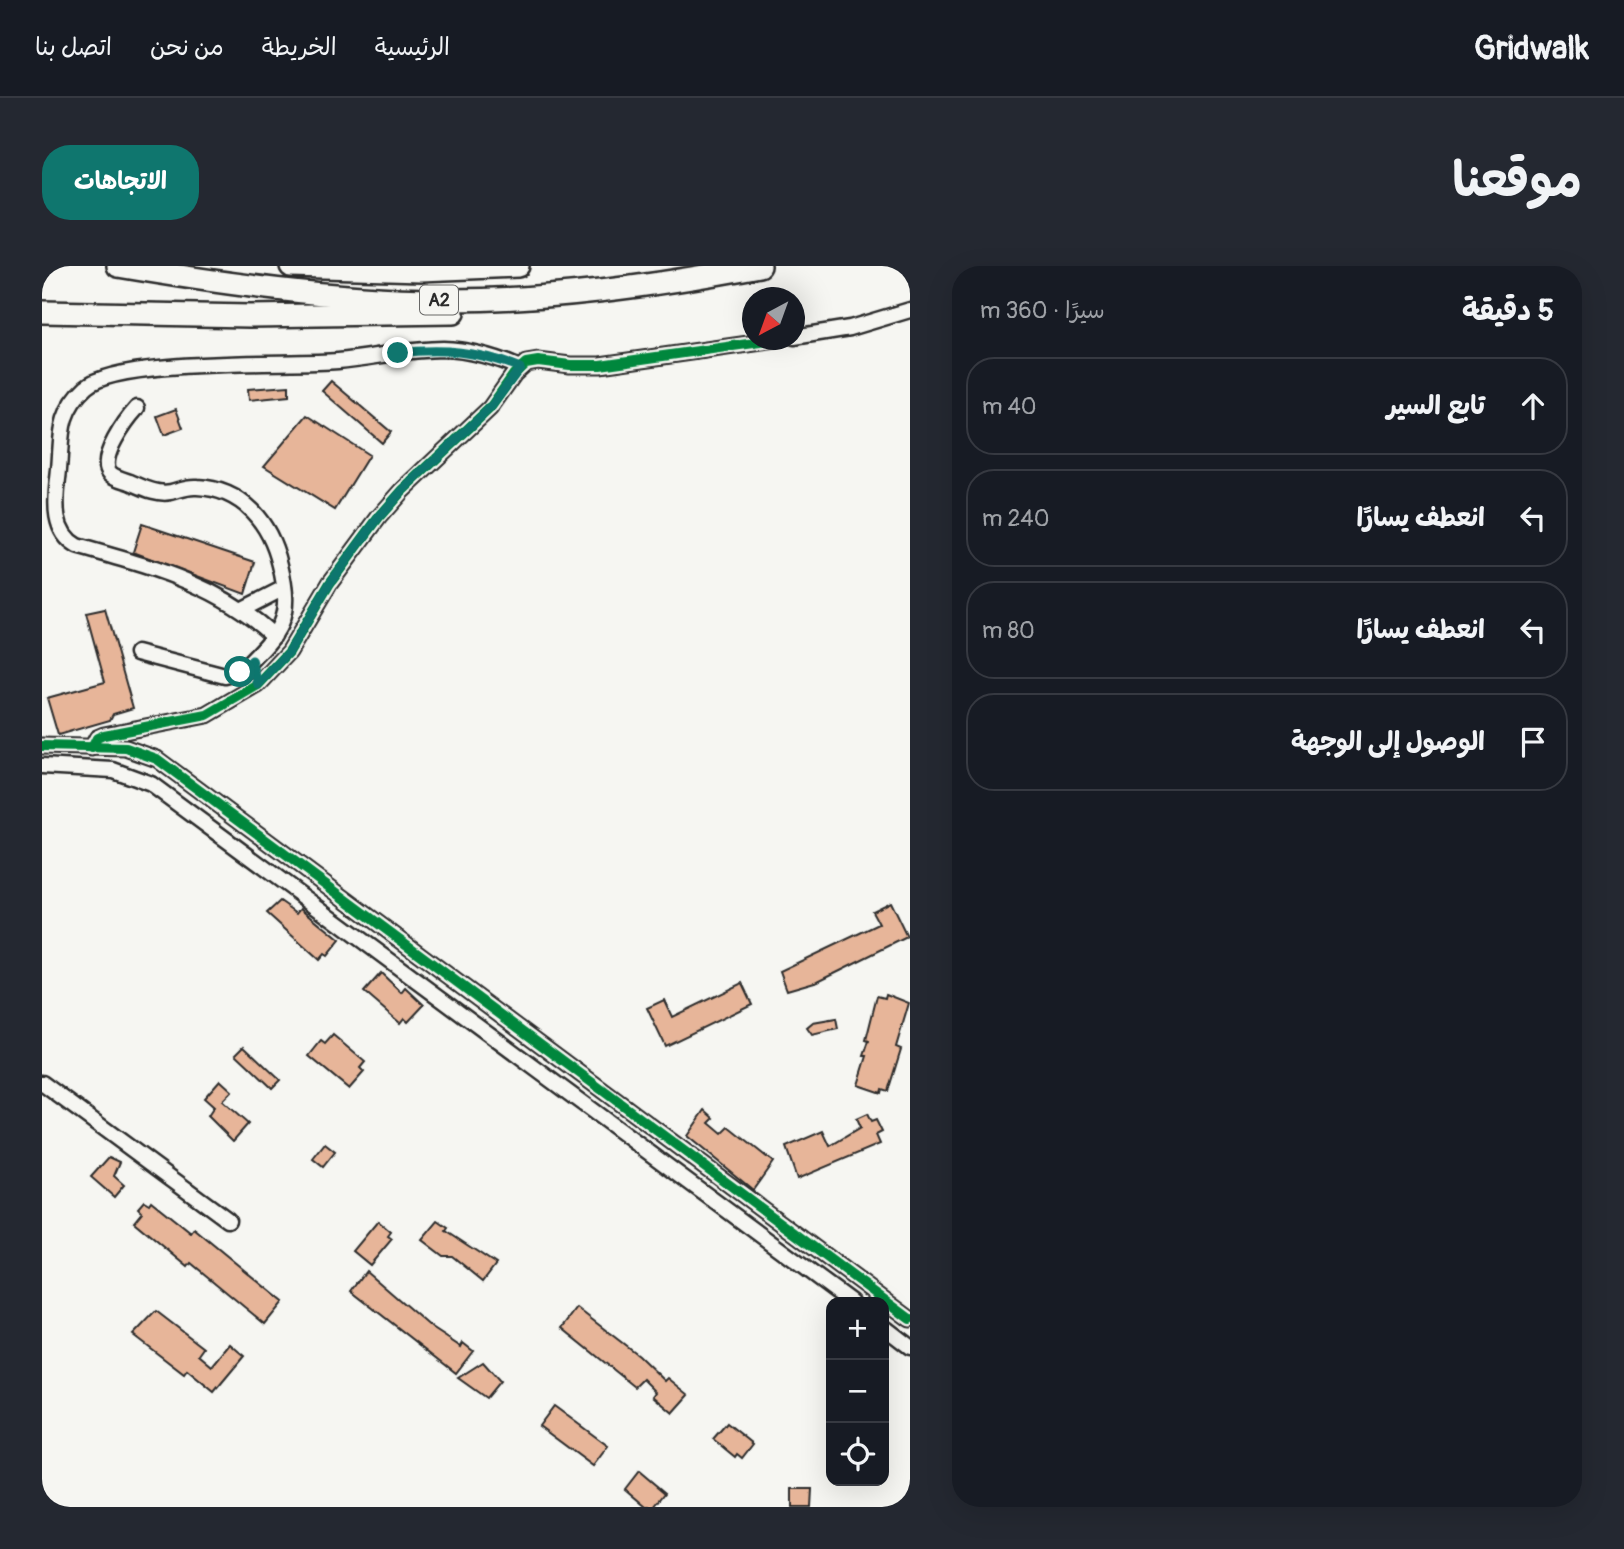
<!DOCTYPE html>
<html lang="ar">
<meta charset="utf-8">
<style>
:root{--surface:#171b24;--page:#242831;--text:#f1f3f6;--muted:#9ea1a6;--line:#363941;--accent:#0f766e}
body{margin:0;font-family:Pangolin,"Playpen Sans Arabic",sans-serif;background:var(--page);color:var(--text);direction:rtl}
.controls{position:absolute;right:21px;bottom:21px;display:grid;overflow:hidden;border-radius:14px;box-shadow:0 7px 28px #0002}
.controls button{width:63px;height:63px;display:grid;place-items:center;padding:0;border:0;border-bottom:2px solid var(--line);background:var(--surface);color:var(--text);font:35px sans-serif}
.compass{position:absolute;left:700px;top:21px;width:63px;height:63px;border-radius:50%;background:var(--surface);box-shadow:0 7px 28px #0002;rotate:221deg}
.stop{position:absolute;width:21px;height:21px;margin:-16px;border:5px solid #0f766e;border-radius:50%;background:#fff}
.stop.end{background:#0f766e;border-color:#fff;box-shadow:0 2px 7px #0008}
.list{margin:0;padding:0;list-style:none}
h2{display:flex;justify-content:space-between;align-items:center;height:91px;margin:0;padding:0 28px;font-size:30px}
h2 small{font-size:23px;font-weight:400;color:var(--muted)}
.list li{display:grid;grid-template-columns:46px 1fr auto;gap:21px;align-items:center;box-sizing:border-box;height:98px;margin:0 14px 14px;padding:0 14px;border:2px solid var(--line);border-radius:28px}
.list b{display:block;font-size:26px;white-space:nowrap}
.list em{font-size:23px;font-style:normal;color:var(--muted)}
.icon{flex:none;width:38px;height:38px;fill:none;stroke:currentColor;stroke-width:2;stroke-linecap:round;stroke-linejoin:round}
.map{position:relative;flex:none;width:868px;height:1241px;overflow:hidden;direction:ltr;border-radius:28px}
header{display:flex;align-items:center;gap:42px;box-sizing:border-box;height:98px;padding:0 35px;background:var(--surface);border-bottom:2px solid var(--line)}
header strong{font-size:33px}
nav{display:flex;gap:38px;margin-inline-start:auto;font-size:24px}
.intro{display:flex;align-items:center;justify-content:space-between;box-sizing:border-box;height:168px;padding:0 42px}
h1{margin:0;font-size:49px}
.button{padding:18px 32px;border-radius:28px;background:var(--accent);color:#fff;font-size:24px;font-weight:700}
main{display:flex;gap:42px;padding:0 42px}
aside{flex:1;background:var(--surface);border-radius:28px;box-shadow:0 7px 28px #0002}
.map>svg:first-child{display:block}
</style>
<header>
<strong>Gridwalk</strong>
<nav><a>الرئيسية</a><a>الخريطة</a><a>من نحن</a><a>اتصل بنا</a></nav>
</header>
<div class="intro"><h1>موقعنا</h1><a class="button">الاتجاهات</a></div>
<main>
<aside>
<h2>5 دقيقة<small>سيرًا · 360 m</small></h2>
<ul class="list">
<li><svg class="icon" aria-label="ahead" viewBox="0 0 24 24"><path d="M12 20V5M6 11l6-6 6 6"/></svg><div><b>تابع السير</b></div><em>40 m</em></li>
<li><svg class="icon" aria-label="left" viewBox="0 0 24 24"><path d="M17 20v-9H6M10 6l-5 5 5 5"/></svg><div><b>انعطف يسارًا</b></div><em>240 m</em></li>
<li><svg class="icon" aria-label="left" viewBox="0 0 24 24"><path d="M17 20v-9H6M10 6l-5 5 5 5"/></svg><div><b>انعطف يسارًا</b></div><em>80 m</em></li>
<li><svg class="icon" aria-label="arrive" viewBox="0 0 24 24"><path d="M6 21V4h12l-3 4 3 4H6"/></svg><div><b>الوصول إلى الوجهة</b></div></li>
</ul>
</aside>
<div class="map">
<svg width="868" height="1241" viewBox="0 0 868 1241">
<rect width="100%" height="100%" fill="#f6f6f2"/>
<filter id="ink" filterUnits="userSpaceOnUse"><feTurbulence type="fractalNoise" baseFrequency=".0143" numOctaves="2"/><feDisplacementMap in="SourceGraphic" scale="14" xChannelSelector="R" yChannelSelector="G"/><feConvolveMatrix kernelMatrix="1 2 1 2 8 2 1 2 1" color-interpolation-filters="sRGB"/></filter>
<g filter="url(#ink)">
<!-- building -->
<g fill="#e7b599" stroke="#2b2b2b" stroke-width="2">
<polygon points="289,115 349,166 340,177 280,125"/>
<polygon points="247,120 247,130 207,134 206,123"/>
<polygon points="134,143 141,162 122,169 115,150"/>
<polygon points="265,149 327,189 293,244 222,200"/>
<polygon points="100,258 213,296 203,328 91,286"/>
<polygon points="63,343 91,442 71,448 68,454 16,469 5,432 63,416 44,347"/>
<polygon points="238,635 255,647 259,642 298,674 285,690 282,688 277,694 225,647"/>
<polygon points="848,636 865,671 776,715 745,724 738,705 837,658 830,645"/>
<polygon points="339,707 360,727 364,722 382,739 366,756 362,752 358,757 322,726"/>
<polygon points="700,717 710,738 623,780 605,742 622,734 630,751"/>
<polygon points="844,728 867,737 854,781 859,783 846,825 840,823 839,827 816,819 825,790 822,790 827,775 824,774 835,730 843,732"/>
<polygon points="794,753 796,763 770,769 765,762 771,757"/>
<polygon points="291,769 323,796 318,802 322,806 307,823 267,790 279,775 283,778"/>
<polygon points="202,780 238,814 230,822 194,788"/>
<polygon points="178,814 190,825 180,835 206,858 191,875 166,850 172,841 162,832"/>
<polygon points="663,844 672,852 667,857 680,868 687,861 731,896 711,924 645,870"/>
<polygon points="825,848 829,856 834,854 840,866 834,869 838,878 755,913 744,881 781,865 788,880 818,862 814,853"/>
<polygon points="283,878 293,886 281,901 271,893"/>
<polygon points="67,891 78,896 72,910 82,919 72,931 49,911"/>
<polygon points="102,935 107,938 109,935 149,967 152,963 241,1036 223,1058 149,997 146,1001 92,956 100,946 96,942"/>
<polygon points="336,955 349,966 346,970 350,973 328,999 311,985"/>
<polygon points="396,955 406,962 404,965 454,998 441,1015 410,990 401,990 380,974"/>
<polygon points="324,1005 390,1062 419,1081 421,1077 431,1085 414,1107 309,1025"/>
<polygon points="535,1042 596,1089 623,1115 626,1112 647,1129 631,1147 611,1130 614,1126 601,1113 593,1121 520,1062"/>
<polygon points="114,1045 162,1082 157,1089 170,1100 188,1078 202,1090 172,1126 145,1104 142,1108 91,1069"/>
<polygon points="441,1096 458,1115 444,1132 416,1112"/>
<polygon points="512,1140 566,1180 551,1200 497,1160"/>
<polygon points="685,1157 711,1178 700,1192 695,1188 693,1191 671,1173"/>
<polygon points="597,1205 623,1227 612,1241 604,1241 583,1223"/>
<polygon points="750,1223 770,1223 769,1241 750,1241"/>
</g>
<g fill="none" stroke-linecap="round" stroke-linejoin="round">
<defs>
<g id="minor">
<polyline points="752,71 808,62 868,44"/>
<polyline points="201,343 242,322"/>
<path d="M232,370C175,317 108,301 35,280C11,266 13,238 16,213C21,176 13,149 44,121C77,92 245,99 296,95C331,92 366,83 401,83C429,84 453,91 478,102"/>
<path d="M95,387L183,410L198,406C237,367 252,355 238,299C228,257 201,223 155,221C145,220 138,224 129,226C115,229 100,221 88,216C82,214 73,212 68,207C55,193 85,153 95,142"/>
<polyline points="0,480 84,482 115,493 868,1053"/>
<polyline points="50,482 55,472 62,469 165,449 216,419 247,386 288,317 337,251 360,225 448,142 472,108 484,97 496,95 528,99 558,99 734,74"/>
<polyline points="0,500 71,504 109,518 809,1036"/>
<polyline points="0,817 186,954"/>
<polyline points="842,1061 868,1081"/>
</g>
<g id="highway">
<path d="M76,0C182,18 289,33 397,34C504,35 612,20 718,0"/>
<polyline points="249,0 379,4 476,0"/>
<polyline points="0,46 208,50 411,47"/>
</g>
</defs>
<!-- minor casing -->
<use href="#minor" stroke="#2b2b2b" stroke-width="19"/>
<!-- highway casing -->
<use href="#highway" stroke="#2b2b2b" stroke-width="26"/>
<!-- minor -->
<use href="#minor" stroke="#f6f6f2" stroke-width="14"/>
<!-- highway -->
<use href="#highway" stroke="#f6f6f2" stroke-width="21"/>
<defs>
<g id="cycleway">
<polyline points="0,480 84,482 115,493 868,1053"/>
<polyline points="50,482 55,472 62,469 165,449 216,419 247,386 288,317 337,251 360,225 448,142 472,108 484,97 496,95 528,99 558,99 734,74"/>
</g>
</defs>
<!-- cycleway casing -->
<use href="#cycleway" stroke="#f6f6f2" stroke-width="15"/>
<!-- cycleway -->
<use href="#cycleway" stroke="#00873e" stroke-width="10"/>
</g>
</g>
<g fill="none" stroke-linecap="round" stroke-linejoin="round" filter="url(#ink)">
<!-- route -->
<path stroke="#0f766e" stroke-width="9" d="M198,406L210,394L216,419L247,386L288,317L337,251L360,225L448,142L478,102C436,85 401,82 356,87"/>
</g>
<g text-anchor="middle" stroke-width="5" stroke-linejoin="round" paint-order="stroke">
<!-- shield labels -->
<rect fill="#f6f6f2" stroke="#686867" stroke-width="2" x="378" y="19.5" width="38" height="29" rx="5"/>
<g font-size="18" font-weight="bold" fill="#2b2b2b">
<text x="397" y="40">A2</text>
</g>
</g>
</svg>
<div class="controls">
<button>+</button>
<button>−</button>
<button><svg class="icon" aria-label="locate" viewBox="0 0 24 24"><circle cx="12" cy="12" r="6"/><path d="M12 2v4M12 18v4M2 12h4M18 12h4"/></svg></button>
</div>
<svg class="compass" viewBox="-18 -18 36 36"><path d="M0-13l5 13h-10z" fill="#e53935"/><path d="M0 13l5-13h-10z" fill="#9ea1a6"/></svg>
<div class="stop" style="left:198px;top:406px"></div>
<div class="stop end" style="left:356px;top:87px"></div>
</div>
</main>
